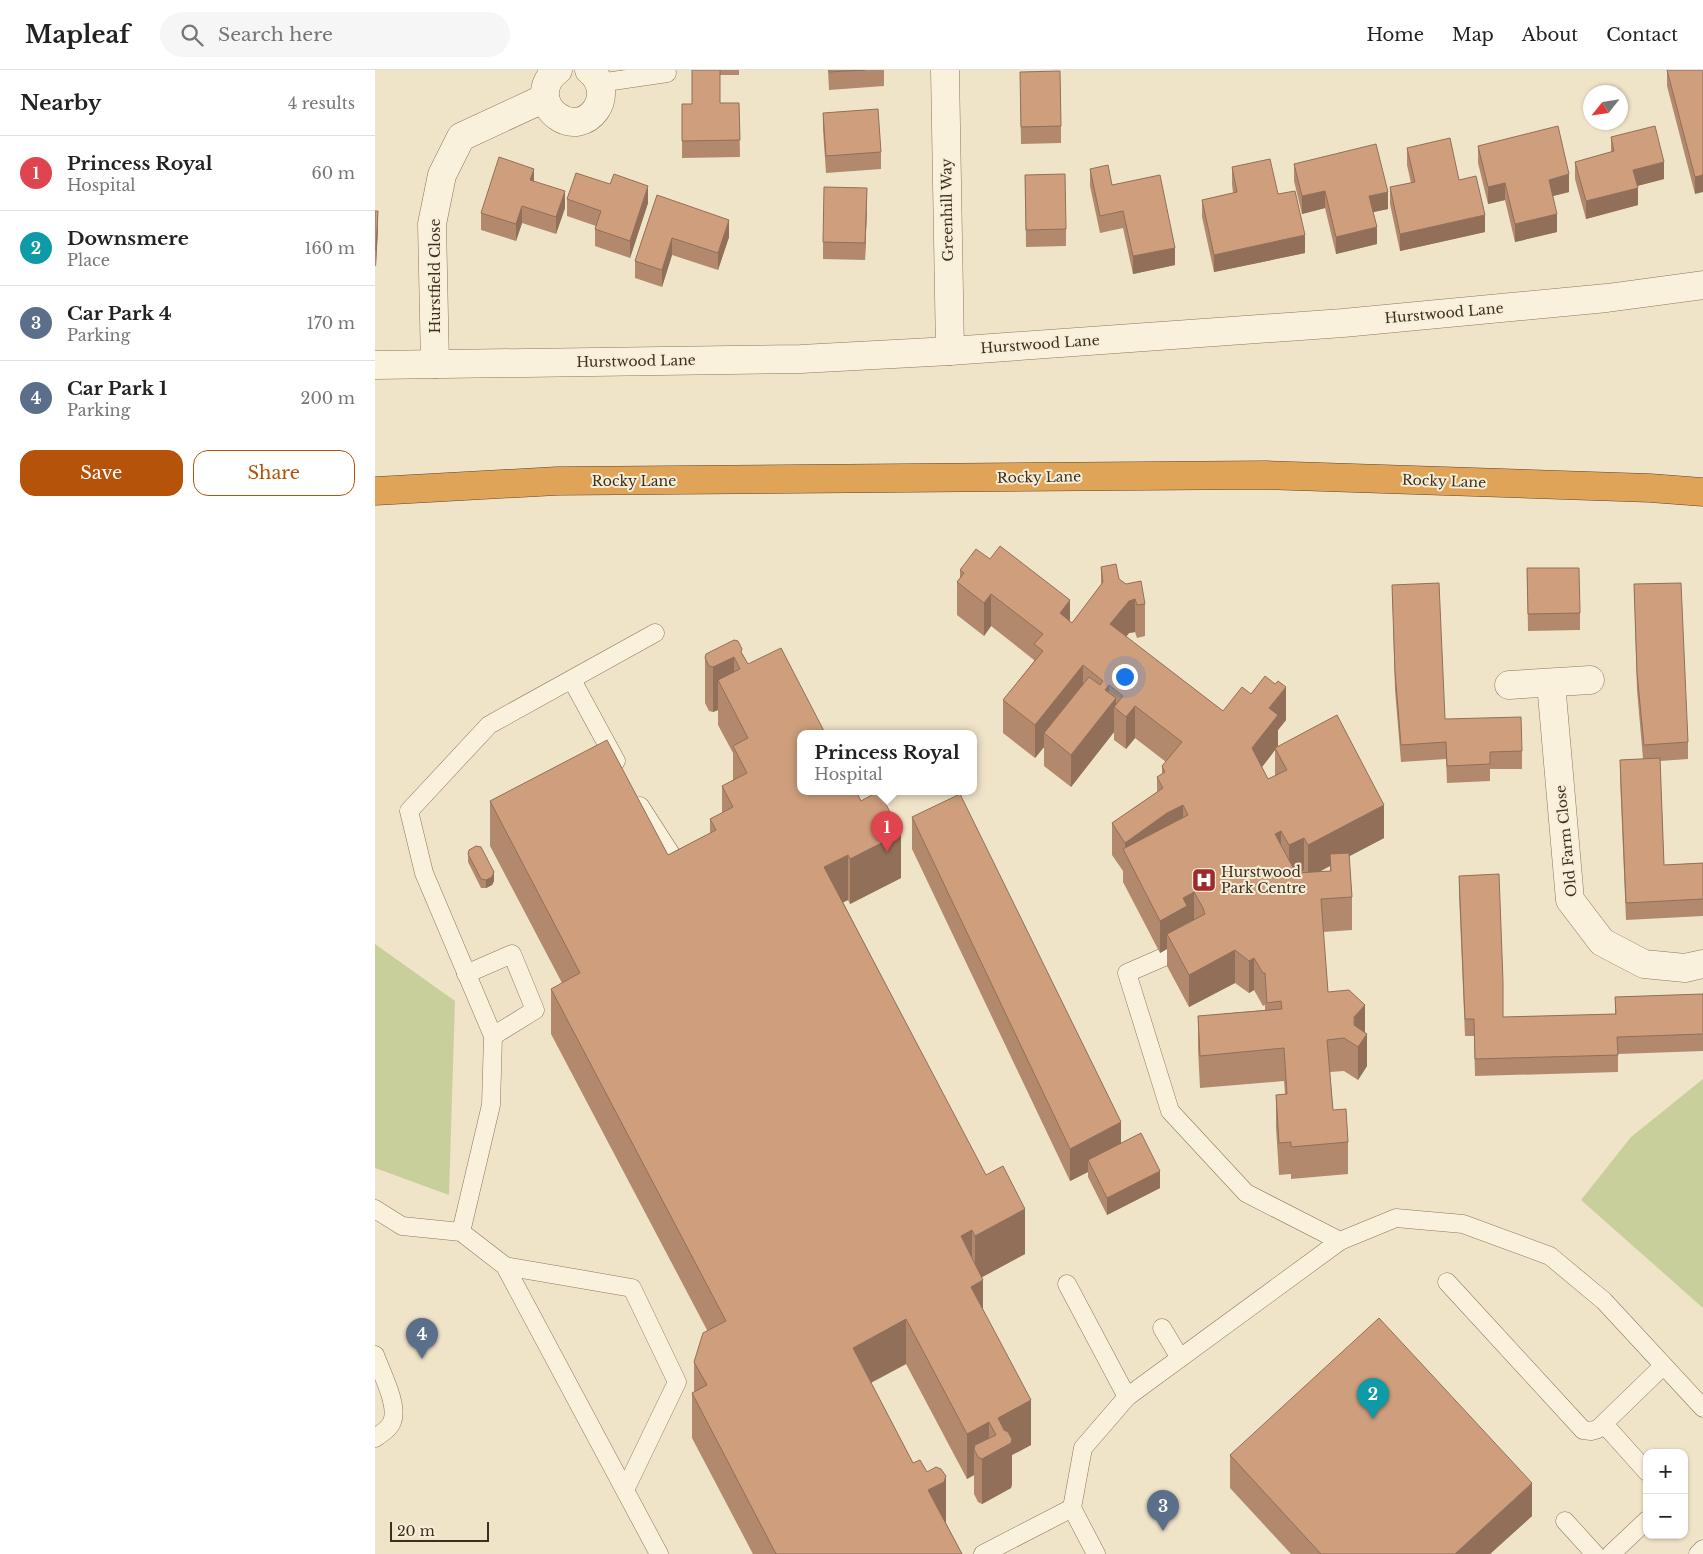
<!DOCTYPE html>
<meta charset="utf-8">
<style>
:root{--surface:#fff;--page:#f6f6f6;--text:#222;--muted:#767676;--line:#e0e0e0;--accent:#b45309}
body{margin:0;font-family:"Libre Baskerville",serif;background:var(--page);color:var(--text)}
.controls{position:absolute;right:15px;bottom:15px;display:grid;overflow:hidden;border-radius:10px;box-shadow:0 1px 4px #0004}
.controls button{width:45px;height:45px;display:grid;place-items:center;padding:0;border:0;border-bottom:1px solid var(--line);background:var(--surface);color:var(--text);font:25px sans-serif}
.compass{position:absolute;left:1208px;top:15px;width:45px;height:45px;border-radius:50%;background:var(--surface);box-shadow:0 1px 4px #0004;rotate:240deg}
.scale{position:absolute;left:15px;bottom:12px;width:99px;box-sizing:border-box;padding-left:5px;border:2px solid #3d2e20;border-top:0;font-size:14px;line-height:18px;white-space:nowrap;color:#3d2e20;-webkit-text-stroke:4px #f7eed8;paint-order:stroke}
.you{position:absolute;left:749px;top:606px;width:18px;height:18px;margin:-12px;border:4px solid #fff;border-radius:50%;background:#1a73e8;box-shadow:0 0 0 8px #1a73e833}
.badge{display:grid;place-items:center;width:32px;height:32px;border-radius:50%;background:var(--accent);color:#fff;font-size:16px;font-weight:700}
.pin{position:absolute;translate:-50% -41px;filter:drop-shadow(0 1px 2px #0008)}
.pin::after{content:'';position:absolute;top:26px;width:18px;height:15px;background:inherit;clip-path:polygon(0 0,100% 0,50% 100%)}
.popup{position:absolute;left:422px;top:660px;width:180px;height:65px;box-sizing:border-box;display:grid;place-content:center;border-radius:10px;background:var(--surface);filter:drop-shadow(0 1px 4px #0005);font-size:16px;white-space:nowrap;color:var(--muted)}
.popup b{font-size:19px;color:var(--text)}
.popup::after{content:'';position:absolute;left:50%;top:100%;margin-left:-10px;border:10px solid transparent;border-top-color:var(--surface)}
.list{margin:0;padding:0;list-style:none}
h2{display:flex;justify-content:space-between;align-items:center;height:65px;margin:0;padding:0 20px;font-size:21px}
h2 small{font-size:16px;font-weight:400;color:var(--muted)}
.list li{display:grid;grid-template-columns:32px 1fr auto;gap:15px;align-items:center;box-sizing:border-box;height:75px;padding:0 20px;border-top:1px solid var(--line)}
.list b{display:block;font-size:19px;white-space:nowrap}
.list p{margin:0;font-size:16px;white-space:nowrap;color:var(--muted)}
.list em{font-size:16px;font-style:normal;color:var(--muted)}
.actions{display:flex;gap:10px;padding:15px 20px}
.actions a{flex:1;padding:11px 0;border:1px solid var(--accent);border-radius:15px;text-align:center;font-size:18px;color:var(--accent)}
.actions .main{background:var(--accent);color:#fff}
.icon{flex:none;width:28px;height:28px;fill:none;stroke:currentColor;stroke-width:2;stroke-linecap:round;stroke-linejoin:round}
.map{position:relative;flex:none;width:1328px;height:1484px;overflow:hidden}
header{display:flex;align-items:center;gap:30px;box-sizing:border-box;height:70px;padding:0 25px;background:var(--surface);border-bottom:1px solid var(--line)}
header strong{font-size:24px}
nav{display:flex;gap:28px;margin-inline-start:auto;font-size:18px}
.search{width:350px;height:45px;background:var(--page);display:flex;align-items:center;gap:12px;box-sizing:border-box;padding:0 18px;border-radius:28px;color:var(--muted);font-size:19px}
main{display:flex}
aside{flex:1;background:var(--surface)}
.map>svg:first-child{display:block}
</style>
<header>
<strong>Mapleaf</strong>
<div class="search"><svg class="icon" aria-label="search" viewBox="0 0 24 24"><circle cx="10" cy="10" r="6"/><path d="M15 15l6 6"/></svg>Search here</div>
<nav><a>Home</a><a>Map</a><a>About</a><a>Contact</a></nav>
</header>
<main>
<aside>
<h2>Nearby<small>4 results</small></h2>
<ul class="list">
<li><span class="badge" style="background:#e0444e">1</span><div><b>Princess Royal</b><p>Hospital</p></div><em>60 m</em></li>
<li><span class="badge" style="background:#0f9aa8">2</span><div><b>Downsmere</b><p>Place</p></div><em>160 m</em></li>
<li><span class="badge" style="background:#5c6f8a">3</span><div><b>Car Park 4</b><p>Parking</p></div><em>170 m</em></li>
<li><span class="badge" style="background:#5c6f8a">4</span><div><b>Car Park 1</b><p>Parking</p></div><em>200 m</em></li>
</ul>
<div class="actions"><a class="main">Save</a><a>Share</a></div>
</aside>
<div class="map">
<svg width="1328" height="1484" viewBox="0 0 1328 1484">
<rect width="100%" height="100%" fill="#f0e4c8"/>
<!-- green -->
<g fill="#c9cf9b">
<polygon points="0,874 80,931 74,1125 0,1098"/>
<polygon points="1328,1009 1328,1238 1206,1130 1256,1067"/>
</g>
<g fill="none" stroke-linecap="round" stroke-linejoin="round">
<defs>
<g id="lane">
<polyline points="224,13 292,3"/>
<polyline points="197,610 241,691"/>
<polyline points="265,736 303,795"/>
<polyline points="812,877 752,903 795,1041 871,1123 965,1171"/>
<polyline points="91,904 137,884 160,940 118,966"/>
<polyline points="0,1139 27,1156 86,1162 130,1196 284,1484"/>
<polyline points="86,1162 116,1035 118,966 49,803 34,741 114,655 280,563"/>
<polyline points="130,1196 257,1218 302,1312 250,1420"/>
<polyline points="1072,1212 1208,1360 1216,1361 1223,1359 1288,1296"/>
<polyline points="692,1214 752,1327"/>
<polyline points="787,1258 805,1288"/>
<path d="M0,1285C6,1302 24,1335 17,1352C14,1359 6,1364 0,1368"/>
<polyline points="1229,1354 1272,1402"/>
<polyline points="1190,1451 1220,1484"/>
<polyline points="608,1484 697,1438"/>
<polyline points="721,1484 697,1438 708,1378 752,1327 965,1171 1021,1148 1088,1154 1175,1186 1229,1231 1328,1338"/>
<polyline points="1236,1484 1272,1450"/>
<polyline points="1323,1484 1328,1479"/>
</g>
<g id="street">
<path d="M183,0C174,6 169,16 170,27C171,34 176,42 182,46C212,68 244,24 214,0"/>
<polyline points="570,0 575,281"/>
<polyline points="60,294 57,154 67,105 86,67 170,28"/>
<polyline points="0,295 426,289 575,281 968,253 1232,228 1328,215"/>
<polyline points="1176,613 1195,830 1227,872 1269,894 1310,898 1328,894"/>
<polyline points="1134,615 1215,610"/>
</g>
<polyline id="highway" points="0,421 182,411 891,405 1275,418 1328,422"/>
</defs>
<!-- lane casing -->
<use href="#lane" stroke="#8d765c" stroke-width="19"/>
<!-- street casing -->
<use href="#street" stroke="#8d765c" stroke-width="29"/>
<!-- highway casing -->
<use href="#highway" stroke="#5b4430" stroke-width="29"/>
<!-- lane -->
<use href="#lane" stroke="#faf1dc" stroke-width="18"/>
<!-- street -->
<use href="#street" stroke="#faf1dc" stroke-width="28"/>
<!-- highway -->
<use href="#highway" stroke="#e0a458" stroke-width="28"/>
</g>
<!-- wall -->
<g fill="#b2896c" fill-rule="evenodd">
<polygon points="317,0 364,0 364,5 345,5 345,33 364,33 365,87 307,88 307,34 317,34"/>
<polygon points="453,0 509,0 509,16 454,20"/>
<polygon points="1292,0 1328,0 1320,124 1292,16"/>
<polygon points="645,19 686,56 686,73 646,74"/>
<polygon points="448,43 506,82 506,99 451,103 448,60"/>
<polygon points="1236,67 1289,109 1262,116 1263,135 1211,149 1200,109 1200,92 1236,82"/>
<polygon points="1103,76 1194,122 1178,126 1182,162 1140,172 1130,130 1113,134 1103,93"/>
<polygon points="1032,78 1084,110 1110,162 1025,181 1015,134 1015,117 1036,113 1032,95"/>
<polygon points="919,94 1013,139 998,142 1002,174 961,184 950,138 927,144 919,111"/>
<polygon points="857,97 903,124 930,183 839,202 827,147 827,130 858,123 857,114"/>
<polygon points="715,99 737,115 800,195 758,204 748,158 725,163 715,116"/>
<polygon points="650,105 691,159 691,176 651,177"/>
<polygon points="159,111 190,138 181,164 147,153 141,171 106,160 106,143"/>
<polygon points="282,125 354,167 343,200 297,185 287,217 260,208 260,191"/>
<polygon points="192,129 273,133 255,188 220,176 220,159 221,156 192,146"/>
<polygon points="492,135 490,190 448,189 448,172"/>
<polygon points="0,141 3,158 1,196 0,196"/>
<path d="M726,497L744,509L770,534V566L762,568L760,562L754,563L751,567L848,641L911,650L903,660V676L1009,768L974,786L977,827V860L948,862L953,922L990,962L992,996L983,1010L969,1001L955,1002L958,1040L973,1072V1104L916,1109V1104L904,1105L901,1057V1025L910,1024L909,1011L825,1018L823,979V946L890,940V935L888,936L879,920L874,923L860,913L814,937L792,896V879L785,883L748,812V801L737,785V753L782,722V707L787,704V696L791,692L760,668L751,679L739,670V662L696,717L669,696V677L660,688L628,663V630L659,591V590L616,556L609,566L582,545V512L585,508V500L697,553L726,516ZM900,680V706L893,709L887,697ZM955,796V801H945Z"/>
<polygon points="1152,498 1205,543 1205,560 1153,561"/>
<polygon points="1259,514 1313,672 1313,689 1285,691 1289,795 1328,793 1328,846 1251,850 1245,707 1245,690 1268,689 1262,620"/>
<polygon points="1017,515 1070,649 1147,681 1147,699 1115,699 1115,711 1072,713 1071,689 1026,692 1020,620"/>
<polygon points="367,583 373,594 526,808 475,834 473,830 468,832 650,1184 607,1207 608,1241 656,1375 637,1385 637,1414 636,1418 607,1434 603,1432 599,1424 599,1405 592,1409 531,1294 496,1313 538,1393 571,1451 571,1453 587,1484 378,1484 317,1368 317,1323 319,1322 319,1292 332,1260 176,964 176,919 187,913 115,776 115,731 293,785 335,763 335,749 347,743 347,716 358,710 358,683 343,655 343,640 338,642 334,641 330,633 330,588"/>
<polygon points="537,747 746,1073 785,1118 732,1145 713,1107 713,1102 695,1111 537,779"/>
<polygon points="93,784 119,811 117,815 111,818 106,818 93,792"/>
<polygon points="1084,806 1128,947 1240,944 1240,927 1328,924 1328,981 1243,984 1243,1002 1100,1006 1099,966 1090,966 1084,823"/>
<polygon points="855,1385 1157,1446 1115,1484 916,1484 855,1418"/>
</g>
<!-- shaded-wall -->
<g fill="#916f58">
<polygon points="1289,92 1289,109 1258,117 1258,100"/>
<polygon points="159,99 159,116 155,110"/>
<polygon points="1194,104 1194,122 1174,127 1174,110"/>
<polygon points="1328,105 1328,122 1320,124 1320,107"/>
<polygon points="1130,113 1130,130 1113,134 1113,117"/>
<polygon points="273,116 273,133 255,188 255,171"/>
<polygon points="492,118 492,135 490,190 490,173"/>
<polygon points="1263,118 1263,135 1211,149 1211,131"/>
<polygon points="190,121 190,138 181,164 181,147"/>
<polygon points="950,121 950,138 927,144 927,126"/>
<polygon points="1013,122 1013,139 994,143 994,126"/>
<polygon points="147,136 147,153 141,171 141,154"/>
<polygon points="3,141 3,158 1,196 1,179"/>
<polygon points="1182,144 1182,162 1140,172 1140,154"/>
<polygon points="1110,145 1110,162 1025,181 1025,164"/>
<polygon points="354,150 354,167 343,200 343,183"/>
<polygon points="1002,157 1002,174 961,184 961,167"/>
<polygon points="930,165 930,183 839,202 839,185"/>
<polygon points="297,168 297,185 287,217 287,200"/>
<polygon points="800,178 800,195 758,204 758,186"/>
<polygon points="616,524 616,556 609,566 609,533"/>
<polygon points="760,529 760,562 754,563 735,587 735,554 754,531"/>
<polygon points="695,530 695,563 685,543"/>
<polygon points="359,587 359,632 343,610 343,640 338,642 338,597"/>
<polygon points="708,595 708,627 669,663 669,677 660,688 660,655"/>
<polygon points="734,615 734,637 741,628 741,639 739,637 739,662 696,717 696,685 730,620"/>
<polygon points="911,617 911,650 903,660 903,677 900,678 900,680 877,710 877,678 894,638"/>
<polygon points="760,636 760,668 751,679 751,647"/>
<polygon points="808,735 808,767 750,784 750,773 792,743"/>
<polygon points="1009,735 1009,768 956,796 955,784 955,796 933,808 933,775"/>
<polygon points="906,761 906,793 900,764"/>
<polygon points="526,763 526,808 475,834 475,789"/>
<polygon points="929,768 929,800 914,808 914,775"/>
<polygon points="473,785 473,830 449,842 449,797"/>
<polygon points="119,802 119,811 117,815 111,818 111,810"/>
<polygon points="819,822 819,854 792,864 792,879 785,883 785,851 808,828"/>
<polygon points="860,880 860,913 814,937 814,905"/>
<polygon points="879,888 879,920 874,923 874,891"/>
<polygon points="990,935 990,966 992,964 992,996 983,1010 983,977 982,977 979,947"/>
<polygon points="746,1052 746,1085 713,1090 713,1102 695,1111 695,1079"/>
<polygon points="785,1101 785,1118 732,1145 732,1128"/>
<polygon points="650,1139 650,1184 600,1211 600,1166"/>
<polygon points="597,1160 597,1205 586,1166"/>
<polygon points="608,1210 608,1254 596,1217"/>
<polygon points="531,1249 531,1294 478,1322 478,1278"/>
<polygon points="656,1330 656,1375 637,1385 637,1414 636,1418 607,1434 607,1389 599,1379 599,1405 592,1409 592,1364 614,1352 614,1385 623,1380 623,1348"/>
<polygon points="571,1406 571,1451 569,1457 553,1420"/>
<polygon points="1157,1413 1157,1446 1115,1484 1080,1484"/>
</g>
<!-- building -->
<g fill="#cf9f7d" stroke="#916f58">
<polygon points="317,0 345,0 345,33 364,33 365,70 307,71 307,34 317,34"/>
<polygon points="454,0 490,0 454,2"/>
<polygon points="1292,0 1328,0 1328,105 1320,107"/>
<polygon points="685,1 686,56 646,57 645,2"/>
<polygon points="503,39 506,82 451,86 448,43"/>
<polygon points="1183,56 1194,104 1174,110 1182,144 1140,154 1130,113 1113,117 1103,76"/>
<polygon points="1280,56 1289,92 1258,100 1263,118 1211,131 1200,92 1239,81 1236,67"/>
<polygon points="1075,68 1084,110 1101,106 1110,145 1025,164 1015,117 1040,112 1032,78"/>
<polygon points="1001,74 1013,122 994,126 1002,157 961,167 950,121 927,126 919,94"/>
<polygon points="124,87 159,99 155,110 190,121 181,147 147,136 141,154 106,143"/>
<polygon points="895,89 903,124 920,121 930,165 839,185 827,130 862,122 857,97"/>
<polygon points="733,95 737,115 785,105 800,178 758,186 748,141 725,146 715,99"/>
<polygon points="201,103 235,114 239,104 273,116 255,171 220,159 226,141 192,129"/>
<polygon points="690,104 691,159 651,160 650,105"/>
<polygon points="449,117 492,118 490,173 448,172"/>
<polygon points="282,125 354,150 343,183 297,168 287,200 260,191"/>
<polygon points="0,141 3,141 1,179 0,179"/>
<polygon points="625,476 695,530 685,543 697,553 728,512 726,497 741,494 744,509 751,514 766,511 770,534 762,535 760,529 754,531 735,554 848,641 867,617 876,624 890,606 900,614 903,611 911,617 894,638 903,645 877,678 893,709 912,700 900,678 962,645 1009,735 933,775 929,768 914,775 906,761 900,764 921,803 956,801 955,784 974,783 977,827 946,829 953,922 974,920 990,935 979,947 979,955 992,964 983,977 969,968 952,970 958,1040 971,1039 973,1072 916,1077 916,1072 904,1073 901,1025 912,1024 909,978 825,986 823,946 907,939 906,931 892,933 890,903 888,903 879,888 874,891 860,880 814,905 792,864 830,844 828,838 819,822 808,828 812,836 785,851 748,779 813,745 808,735 792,743 750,773 737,753 788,718 782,707 790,702 787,696 807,672 760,636 751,647 739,637 748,626 734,615 730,620 741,628 696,685 669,663 714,607 725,615 728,611 708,595 660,655 628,630 668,581 659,574 668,564 616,524 609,533 582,512 589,503 585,500 601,479 615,489"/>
<polygon points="1152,498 1204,498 1205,543 1153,544"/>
<polygon points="1064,513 1070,649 1146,647 1147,681 1115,682 1115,694 1072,696 1071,672 1026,675 1020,602 1017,515"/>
<polygon points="1306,513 1313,672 1269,675 1262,603 1259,514"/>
<polygon points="359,570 363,571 367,579 366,582 373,594 406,578 450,663 426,663 426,721 481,721 486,731 504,721 526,763 475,789 473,785 449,797 611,1105 628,1096 650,1139 600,1166 597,1160 586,1166 608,1210 596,1217 656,1330 623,1348 629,1360 633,1362 637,1369 636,1373 607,1389 603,1387 599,1379 600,1375 621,1365 614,1352 592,1364 531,1249 478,1278 538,1393 545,1390 552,1402 561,1397 566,1399 571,1406 569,1412 553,1420 587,1484 401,1484 317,1323 332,1315 319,1292 328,1263 351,1251 176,919 205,903 115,731 232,670 293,785 341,760 335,749 358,737 347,716 372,703 358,676 373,668 343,610 365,599 359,587 338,597 334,596 330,588 331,584"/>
<polygon points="1285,688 1289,795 1328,793 1328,829 1251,833 1245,690"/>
<polygon points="585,724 746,1052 695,1079 537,747"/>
<polygon points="101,776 106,777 119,802 117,807 111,810 106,809 93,784 94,780"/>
<polygon points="1124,804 1128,912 1128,947 1241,944 1240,927 1328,924 1328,964 1242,967 1243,985 1100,989 1099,949 1090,949 1084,806"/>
<polygon points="766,1063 785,1101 732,1128 713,1090"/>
<polygon points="1004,1248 1157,1413 1080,1484 946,1484 855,1385"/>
</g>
<!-- icons -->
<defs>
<symbol id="hospital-square" viewBox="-11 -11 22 22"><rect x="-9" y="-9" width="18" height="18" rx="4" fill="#9e2a2b" stroke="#f7eed8"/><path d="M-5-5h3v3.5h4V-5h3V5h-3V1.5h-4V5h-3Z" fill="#fff"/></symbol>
</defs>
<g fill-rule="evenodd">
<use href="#hospital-square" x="815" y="796" width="28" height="28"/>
</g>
<g text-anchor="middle" stroke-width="4" stroke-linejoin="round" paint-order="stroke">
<!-- street labels -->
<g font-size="14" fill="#3d2e20" stroke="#f7eed8">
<text transform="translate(572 140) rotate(-91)" y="5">Greenhill Way</text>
<text transform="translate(60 206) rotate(-90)" y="5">Hurstfield Close</text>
<text transform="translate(1069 243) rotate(-5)" y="5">Hurstwood Lane</text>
<text transform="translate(665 274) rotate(-4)" y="5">Hurstwood Lane</text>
<text transform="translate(261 291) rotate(-1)" y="5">Hurstwood Lane</text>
<text transform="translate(664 407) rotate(-1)" y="5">Rocky Lane</text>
<text x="259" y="416">Rocky Lane</text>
<text transform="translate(1069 411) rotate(2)" y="5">Rocky Lane</text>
<text transform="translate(1191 771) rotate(-96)" y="5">Old Farm Close</text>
</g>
<!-- poi labels -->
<g font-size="14" fill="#3d2e20" stroke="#f7eed8" text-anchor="start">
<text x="846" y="807">Hurstwood<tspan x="846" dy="16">Park Centre</tspan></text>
</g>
</g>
</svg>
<div class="controls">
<button>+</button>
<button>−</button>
</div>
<svg class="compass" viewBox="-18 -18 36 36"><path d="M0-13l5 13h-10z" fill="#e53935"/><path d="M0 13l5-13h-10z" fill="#767676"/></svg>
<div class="scale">20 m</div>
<div class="you"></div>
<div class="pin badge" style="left:512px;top:782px;background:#e0444e">1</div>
<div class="popup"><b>Princess Royal</b>Hospital</div>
<div class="pin badge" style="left:998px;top:1349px;background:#0f9aa8">2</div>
<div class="pin badge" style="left:788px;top:1461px;background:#5c6f8a">3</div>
<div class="pin badge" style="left:47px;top:1289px;background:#5c6f8a">4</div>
</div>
</main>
